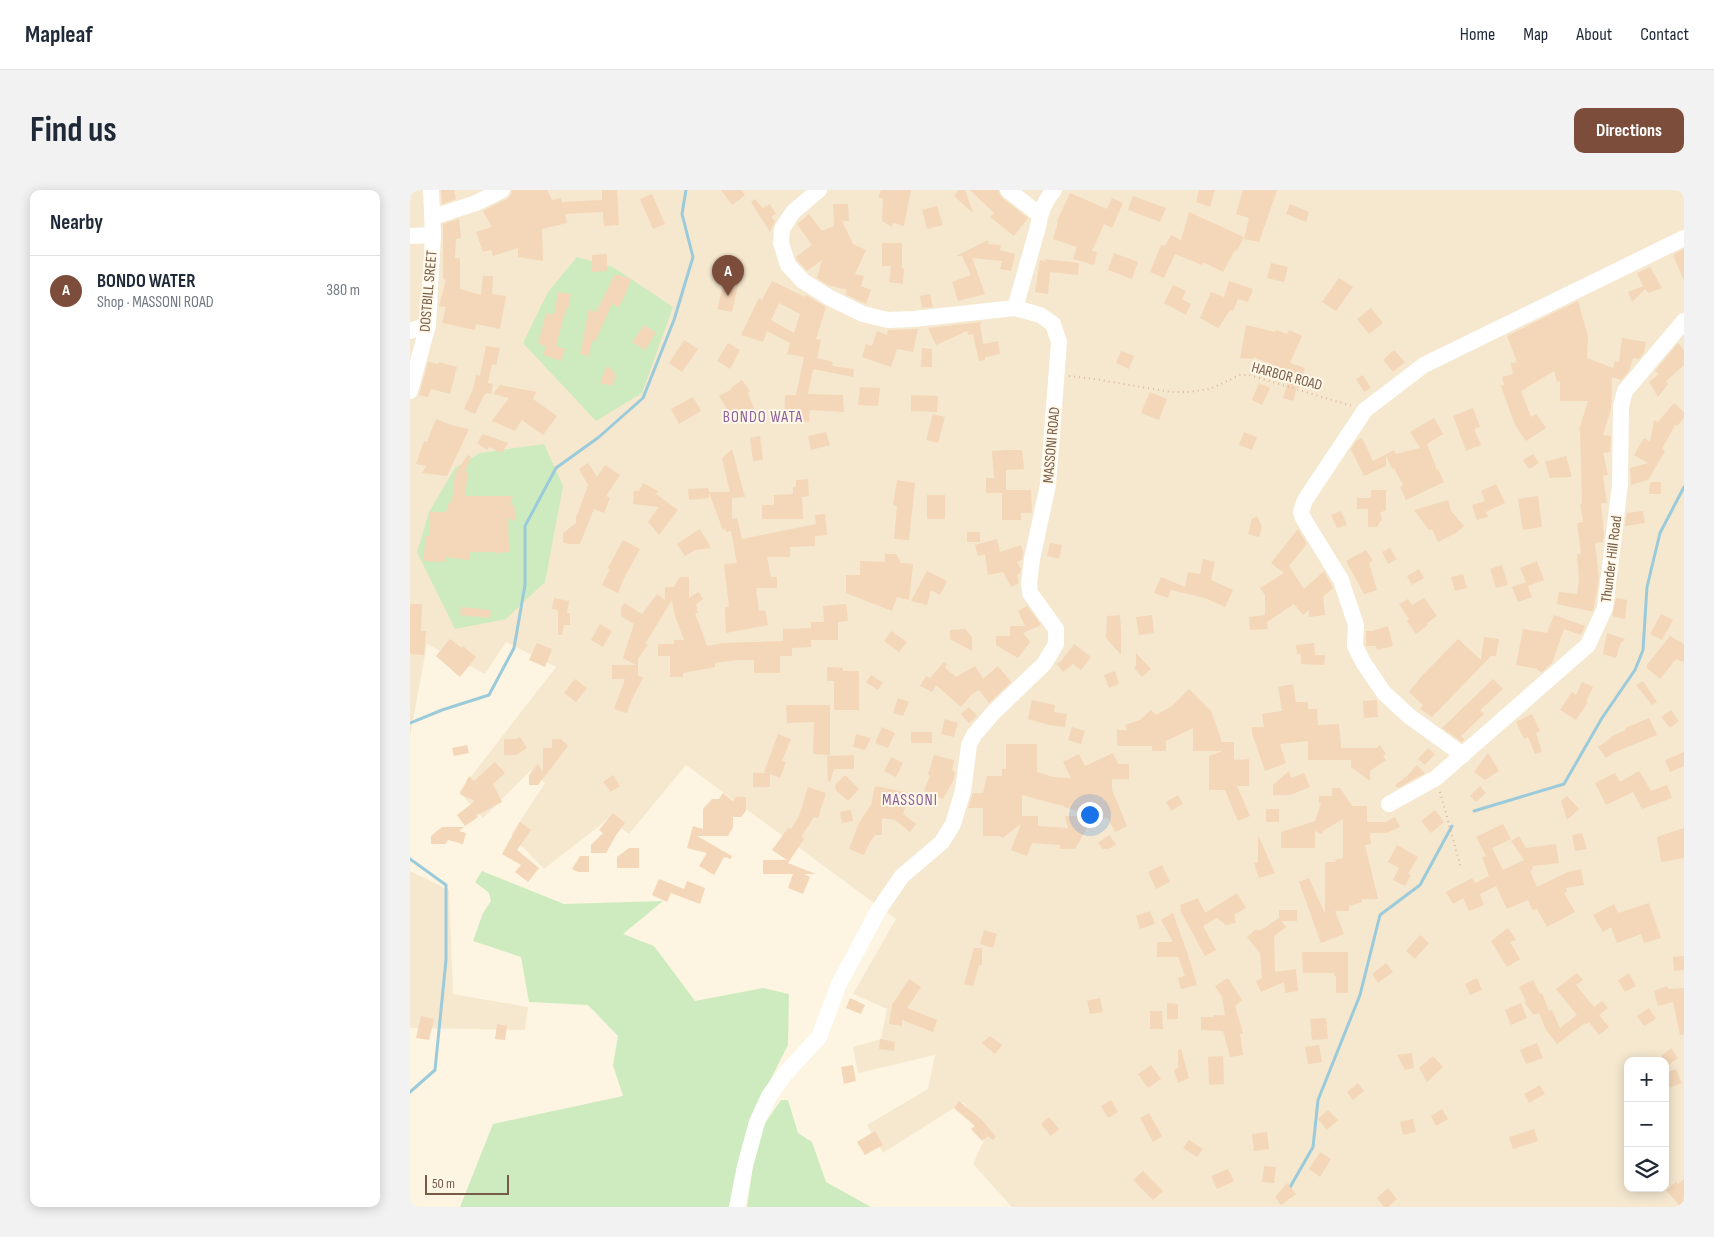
<!DOCTYPE html>
<meta charset="utf-8">
<style>
:root{--surface:#fff;--page:#f2f2f3;--text:#1f2937;--muted:#747a83;--line:#e0e1e3;--accent:#7c4d3b}
body{margin:0;font-family:"Sofia Sans Condensed",sans-serif;background:var(--page);color:var(--text)}
.controls{position:absolute;right:15px;bottom:15px;display:grid;overflow:hidden;border-radius:10px;box-shadow:0 2px 12px #0003}
.controls button{width:45px;height:45px;display:grid;place-items:center;padding:0;border:0;border-bottom:1px solid var(--line);background:var(--surface);color:var(--text);font:25px sans-serif}
.scale{position:absolute;left:15px;bottom:12px;width:84px;box-sizing:border-box;padding-left:5px;border:2px solid #765c47;border-top:0;font-size:14px;line-height:18px;white-space:nowrap;color:#765c47;-webkit-text-stroke:4px #fff8e9;paint-order:stroke}
.you{position:absolute;left:679px;top:624px;width:18px;height:18px;margin:-12px;border:4px solid #fff;border-radius:50%;background:#1a73e8;box-shadow:0 0 0 8px #1a73e833}
.badge{display:grid;place-items:center;width:32px;height:32px;border-radius:50%;background:var(--accent);color:#fff;font-size:16px;font-weight:700}
.pin{position:absolute;translate:-50% -41px;filter:drop-shadow(0 1px 2px #0008)}
.pin::after{content:'';position:absolute;top:26px;width:18px;height:15px;background:inherit;clip-path:polygon(0 0,100% 0,50% 100%)}
.list{margin:0;padding:0;list-style:none}
h2{display:flex;justify-content:space-between;align-items:center;height:65px;margin:0;padding:0 20px;font-size:21px}
h2 small{font-size:16px;font-weight:400;color:var(--muted)}
.list li{display:grid;grid-template-columns:32px 1fr auto;gap:15px;align-items:center;box-sizing:border-box;height:70px;padding:0 20px;border-top:1px solid var(--line)}
.list b{display:block;font-size:19px;white-space:nowrap}
.list p{margin:0;font-size:16px;white-space:nowrap;color:var(--muted)}
.list em{font-size:16px;font-style:normal;color:var(--muted)}
.icon{flex:none;width:28px;height:28px;fill:none;stroke:currentColor;stroke-width:2;stroke-linecap:round;stroke-linejoin:round}
.map{position:relative;flex:none;width:1274px;height:1017px;overflow:hidden;border-radius:10px}
header{display:flex;align-items:center;gap:30px;box-sizing:border-box;height:70px;padding:0 25px;background:var(--surface);border-bottom:1px solid var(--line)}
header strong{font-size:24px}
nav{display:flex;gap:28px;margin-inline-start:auto;font-size:18px}
.intro{display:flex;align-items:center;justify-content:space-between;box-sizing:border-box;height:120px;padding:0 30px}
h1{margin:0;font-size:35px}
.button{padding:12px 22px;border-radius:10px;background:var(--accent);color:#fff;font-size:18px;font-weight:700}
main{display:flex;gap:30px;padding:0 30px}
aside{flex:1;background:var(--surface);border-radius:10px;box-shadow:0 2px 12px #0003}
.map>svg:first-child{display:block}
</style>
<header>
<strong>Mapleaf</strong>
<nav><a>Home</a><a>Map</a><a>About</a><a>Contact</a></nav>
</header>
<div class="intro"><h1>Find us</h1><a class="button">Directions</a></div>
<main>
<aside>
<h2>Nearby<small></small></h2>
<ul class="list">
<li><span class="badge">A</span><div><b>BONDO WATER</b><p>Shop · MASSONI ROAD</p></div><em>380 m</em></li>
</ul>
</aside>
<div class="map">
<svg width="1274" height="1017" viewBox="0 0 1274 1017">
<rect width="100%" height="100%" fill="#fdf5e1"/>
<!-- residential -->
<g fill="#f5e8cf" fill-rule="evenodd">
<path d="M0,0H1274V1017H602L563,974L578,941L553,912L473,963L457,935L518,899L525,865L448,883L443,857L471,849L477,819L443,804L486,729L276,575L219,644L198,629L134,679L101,645L135,593L121,580L73,628L49,602L146,477L96,452L75,484L17,454L0,547ZM1218,871H1255V998H1218Z"/>
<polygon points="0,681 39,700 43,804 118,817 115,840 0,838"/>
</g>
<!-- green -->
<g fill="#cdebbf">
<polygon points="167,67 203,77 263,117 232,203 186,231 113,153 138,102"/>
<polygon points="134,254 153,296 135,392 96,429 45,439 7,362 19,322 45,278 70,263"/>
<polygon points="72,681 154,714 253,711 213,744 244,756 285,811 353,798 379,804 378,855 341,928 328,1017 50,1017 83,934 213,906 203,875 208,846 178,815 119,812 111,767 63,751 73,723 81,711 79,703 65,692"/>
<polygon points="371,910 378,910 388,943 402,952 416,992 461,1017 337,1017 343,975 351,939"/>
</g>
<g fill="none" stroke-linecap="round" stroke-linejoin="round">
<!-- stream -->
<g stroke="#9bcada" stroke-width="3">
<polyline points="0,533 32,520 79,505 104,458 115,395 115,336 146,278 189,247 233,208 264,130 283,67 272,24 276,0"/>
<polyline points="1064,621 1154,594 1192,528 1225,480 1233,460 1237,397 1250,343 1274,297"/>
<polyline points="0,669 36,695 36,770 25,880 0,902"/>
<polyline points="879,999 903,957 908,910 950,805 970,725 1010,695 1042,636"/>
</g>
</g>
<!-- building -->
<g fill="#f4d6b8" fill-rule="evenodd">
<polygon points="31,0 44,0 46,9 32,14"/>
<polygon points="102,0 137,0 142,10 151,8 152,12 192,10 192,0 207,0 209,35 194,36 193,22 155,24 157,33 132,39 133,71 108,67 108,58 83,66 81,60 73,62 66,42 82,37 73,21 97,9 101,5"/>
<polygon points="311,0 331,0 335,5 322,15"/>
<polygon points="471,0 501,0 494,36 483,33 482,37 472,31 473,9 468,7"/>
<polygon points="549,0 555,0 563,23 544,6"/>
<polygon points="560,0 588,0 592,8 618,28 604,46 580,27 584,23"/>
<polygon points="789,0 805,0 800,17 786,12"/>
<polygon points="833,0 867,0 849,52 834,49 839,28 826,24"/>
<polygon points="660,3 697,19 702,8 713,13 702,38 694,34 682,61 687,62 684,75 663,69 667,57 643,49 648,32 647,31"/>
<polygon points="242,4 255,34 243,39 230,9"/>
<polygon points="723,6 756,18 750,32 718,20"/>
<polygon points="345,9 353,18 360,14 366,24 361,27 365,31 360,42 341,12"/>
<polygon points="423,14 438,14 439,31 432,31 443,54 456,60 445,84 454,86 451,96 461,100 456,114 435,104 437,100 418,95 407,88 412,70 397,81 387,70 386,67 402,55 387,34 399,24 412,41 424,36"/>
<polygon points="880,14 899,22 896,32 876,24"/>
<polygon points="527,16 533,35 517,39 512,20"/>
<polygon points="779,22 834,47 827,61 825,60 813,82 793,72 792,75 765,64 754,88 740,82 751,55 755,56 761,45 771,50"/>
<polygon points="49,29 51,48 46,49 45,68 50,68 50,99 71,105 73,86 83,86 82,104 96,106 90,139 66,134 65,140 32,133 36,117 29,116 36,90 33,89 33,34"/>
<polygon points="578,50 578,54 591,55 590,60 605,64 601,81 590,79 592,71 562,68 575,104 548,111 542,92 561,85 552,66 546,66"/>
<polygon points="472,53 492,53 492,78 494,79 493,94 479,92 481,76 472,76"/>
<polygon points="1274,59 1274,91 1263,65"/>
<polygon points="704,63 728,72 722,89 698,80"/>
<polygon points="197,64 197,81 182,82 182,65"/>
<polygon points="634,69 669,73 668,85 640,82 638,104 625,102 630,70 637,72"/>
<polygon points="861,73 878,77 874,92 857,88"/>
<polygon points="1240,77 1252,98 1239,103 1235,99 1222,112 1218,102 1233,96 1227,83"/>
<polygon points="205,84 221,89 215,105 209,117 202,114 185,152 182,150 179,166 170,164 179,119 186,122"/>
<polygon points="929,88 943,97 926,121 912,112"/>
<polygon points="315,89 329,92 322,122 307,119"/>
<path d="M362,91L395,107L396,105L416,117L406,149L411,150L407,168L423,172L422,176L444,179L443,187L403,179L398,204L433,205L434,222L400,220L399,232L374,231L375,205H386L394,167L377,164L380,153L357,141L353,152L331,145L349,108L352,110ZM369,113L390,124L384,143L361,130Z"/>
<polygon points="819,91 843,99 838,112 828,109 823,121 820,120 808,138 790,128 801,102 814,107"/>
<polygon points="763,95 776,101 772,109 781,114 776,125 754,113"/>
<polygon points="148,102 161,104 158,119 156,119 146,156 155,159 151,171 133,165 136,156 128,154 136,123 144,125"/>
<polygon points="520,104 523,117 512,118 510,106"/>
<polygon points="1168,111 1178,147 1177,168 1203,178 1205,171 1209,172 1212,148 1236,152 1234,163 1229,169 1223,168 1219,181 1211,190 1202,187 1201,219 1193,245 1201,246 1200,262 1193,263 1198,285 1193,286 1197,313 1191,313 1194,345 1193,352 1185,353 1189,388 1184,418 1183,421 1180,421 1147,414 1149,402 1167,404 1169,390 1167,364 1171,364 1167,333 1173,332 1170,314 1172,314 1170,240 1169,240 1178,211 1150,211 1150,191 1147,192 1144,181 1111,201 1121,227 1126,224 1136,238 1116,251 1105,235 1091,196 1094,195 1092,187 1103,184 1101,173 1107,172 1097,146"/>
<polygon points="961,118 973,133 959,144 947,129"/>
<polygon points="572,132 570,134 573,154 588,151 590,164 575,167 575,170 569,171 563,144 558,145 557,141 526,155 518,138"/>
<polygon points="234,135 246,143 235,160 222,152"/>
<polygon points="836,135 865,142 866,140 877,144 879,140 892,146 880,173 895,178 889,198 887,197 883,211 873,208 881,182 843,167 843,169 830,168"/>
<polygon points="508,139 503,162 487,159 481,177 452,167 456,154 462,156 467,141 477,145 478,140"/>
<polygon points="274,150 288,159 272,182 259,173"/>
<polygon points="318,153 330,160 320,179 307,171"/>
<polygon points="1268,153 1274,160 1274,175 1256,191 1258,194 1248,207 1239,192 1249,184 1245,181"/>
<polygon points="76,156 90,158 86,175 82,174 78,193 83,194 81,204 76,203 75,205 74,205 65,224 54,219 63,199 66,185 70,186"/>
<polygon points="512,158 522,159 522,177 511,177"/>
<polygon points="984,160 995,172 983,182 973,170"/>
<polygon points="711,161 724,166 719,179 706,173"/>
<polygon points="18,172 28,174 29,172 47,177 40,204 21,199 18,207 9,205"/>
<polygon points="197,175 206,185 202,196 190,193"/>
<polygon points="953,185 961,198 954,202 946,189"/>
<polygon points="332,190 340,201 338,203 348,228 333,234 327,220 320,224 309,206 322,199 321,198"/>
<polygon points="849,193 860,198 852,215 842,210"/>
<polygon points="90,195 126,202 123,209 147,226 133,245 112,230 105,241 82,231 99,208 83,204"/>
<polygon points="450,197 470,198 468,216 448,215"/>
<polygon points="740,202 757,209 749,230 731,223"/>
<polygon points="501,205 528,206 527,222 501,221"/>
<polygon points="283,207 291,221 269,234 261,219"/>
<polygon points="1264,213 1274,222 1274,228 1267,236 1265,235 1252,259 1255,261 1238,290 1221,295 1220,278 1238,273 1224,265 1234,248 1240,252 1244,230 1248,232"/>
<polygon points="1063,218 1070,237 1064,239 1071,255 1056,261 1043,226"/>
<polygon points="523,224 535,227 528,253 516,250"/>
<polygon points="1024,228 1033,244 1017,254 1027,280 1028,279 1034,292 996,310 990,297 993,295 984,278 982,279 976,265 976,276 954,286 941,259 946,251 952,248 963,271 984,260 986,264 1010,258 1000,242"/>
<polygon points="26,229 41,235 59,239 37,286 12,283 16,276 6,274 14,251 17,252"/>
<polygon points="416,242 420,255 401,260 398,246"/>
<polygon points="834,242 847,247 842,260 829,255"/>
<polygon points="73,244 98,253 92,263 79,257 77,260 67,253"/>
<polygon points="350,246 353,270 343,271 340,248"/>
<polygon points="322,259 335,307 322,308 322,329 327,328 332,349 406,334 405,325 415,324 417,345 405,346 405,356 380,357 380,367 357,367 361,387 367,387 367,398 346,398 349,421 355,420 358,435 316,443 315,417 319,417 314,374 327,373 321,341 316,342 316,339 313,340 299,303 299,308 279,310 278,299 298,298 299,302 320,302 312,268"/>
<polygon points="597,260 612,260 614,279 596,280 596,300 621,300 622,323 611,323 611,330 592,330 592,303 576,303 576,288 584,288 582,261"/>
<polygon points="1123,264 1129,273 1119,279 1113,270"/>
<polygon points="58,265 61,267 55,282 58,282 55,306 103,306 100,315 104,315 106,331 98,328 99,362 85,363 84,362 60,362 59,370 36,367 35,372 13,371 16,346 20,346 20,322 36,322 39,312 42,312 45,283"/>
<polygon points="1156,266 1162,287 1140,288 1135,272"/>
<polygon points="178,273 187,287 195,275 210,285 196,306 200,308 194,323 184,319 170,354 158,354 153,352 153,343 166,333 166,326 167,326 178,295 169,279"/>
<polygon points="398,289 399,306 392,307 393,329 352,329 352,315 364,315 364,305 383,304 383,297 386,297 386,290"/>
<polygon points="487,290 505,293 499,350 484,349 487,316 483,315"/>
<polygon points="1240,292 1251,292 1251,304 1239,304"/>
<polygon points="233,293 248,301 246,304 268,320 249,345 238,332 249,317 223,314 224,301 229,301"/>
<polygon points="1086,294 1095,313 1076,322 1078,327 1067,330 1062,315 1075,311 1071,301"/>
<polygon points="961,300 976,300 976,320 970,323 972,329 967,337 958,337 958,319 947,319 947,308 961,308"/>
<rect x="517" y="305" width="18" height="24"/>
<polygon points="1128,306 1132,337 1113,340 1108,309"/>
<polygon points="1038,310 1041,321 1054,336 1046,343 1028,352 1022,339 1019,340 1004,320"/>
<polygon points="931,321 937,335 927,338 921,325"/>
<polygon points="1233,321 1235,333 1215,336 1217,323"/>
<polygon points="847,326 852,337 849,347 838,344 842,328 844,328"/>
<polygon points="290,339 301,358 285,360 275,366 267,354"/>
<polygon points="888,339 897,354 879,376 894,399 914,381 923,398 913,407 915,425 899,427 899,420 893,425 884,414 857,432 858,439 840,440 839,427 855,425 855,405 850,398 874,383 861,373"/>
<rect x="557" y="342" width="13" height="10"/>
<polygon points="587,349 590,362 611,355 613,362 612,370 607,372 611,379 610,383 607,385 609,393 601,397 593,382 578,385 575,364 568,366 565,355"/>
<polygon points="213,350 230,359 213,390 208,403 192,395 200,379 198,378"/>
<polygon points="640,353 652,355 649,369 637,366"/>
<polygon points="980,358 987,369 978,374 972,362"/>
<polygon points="956,360 963,371 959,373 967,400 954,404 936,371"/>
<polygon points="475,364 486,364 491,373 503,374 499,410 487,407 482,421 436,403 436,385 450,385 450,371 475,372"/>
<polygon points="793,369 805,372 801,390 823,400 815,417 795,408 761,400 758,408 744,403 751,387 775,397 778,382 790,384"/>
<polygon points="1127,371 1134,390 1118,396 1117,394 1122,407 1108,412 1102,397 1116,392 1110,378"/>
<polygon points="1092,375 1098,395 1086,398 1080,379"/>
<polygon points="1009,379 1014,388 1002,395 997,386"/>
<polygon points="517,381 537,391 530,405 521,400 517,415 501,411"/>
<polygon points="1053,384 1057,398 1045,401 1041,387"/>
<polygon points="270,387 279,387 279,408 288,402 293,409 286,414 288,423 285,423 297,456 313,453 373,451 373,439 401,438 401,432 414,432 413,416 436,414 438,431 428,432 428,450 401,450 401,457 382,458 382,466 370,466 370,483 344,483 344,470 327,470 305,473 305,477 273,483 273,487 260,487 260,466 248,466 248,454 264,454 264,450 274,450 265,426 262,410 235,454 238,454 228,469 228,485 233,488 222,509 217,523 204,519 215,489 202,489 202,475 226,475 213,468 224,434 211,426 211,418 214,413 232,424 247,404 255,410 255,397 264,397"/>
<polygon points="144,408 159,411 157,423 160,423 160,435 154,435 152,445 148,445 148,420 142,419"/>
<polygon points="1014,408 1027,426 1017,433 1018,435 1006,444 997,431 999,429 989,414 998,409 1002,415"/>
<polygon points="1206,408 1217,410 1215,429 1202,426"/>
<polygon points="0,414 12,414 11,441 16,441 14,465 0,464"/>
<polygon points="617,416 631,435 613,443 620,452 608,468 586,455 586,446 600,446 600,436 615,436 608,421"/>
<polygon points="51,417 81,420 80,428 50,425"/>
<polygon points="1251,424 1263,430 1252,450 1240,444"/>
<polygon points="710,425 711,441 711,465 696,448 697,426"/>
<polygon points="742,425 744,443 729,445 726,427"/>
<polygon points="1144,425 1175,436 1171,445 1154,439 1142,473 1132,482 1127,480 1128,479 1106,475 1113,439 1137,443"/>
<polygon points="190,434 202,441 193,457 181,450"/>
<polygon points="978,436 983,456 967,460 966,456 956,456 956,441 962,441"/>
<polygon points="555,439 562,447 562,461 540,449 540,440"/>
<polygon points="481,441 497,452 489,462 474,451"/>
<polygon points="1197,443 1215,449 1210,454 1206,468 1193,464"/>
<polygon points="1260,446 1274,454 1274,472 1266,469 1250,489 1237,478 1237,475"/>
<polygon points="1074,447 1089,449 1086,466 1081,466 1022,527 1010,519 1013,515 999,502 1012,486 1048,449 1071,470"/>
<polygon points="40,449 52,458 53,456 66,467 50,487 26,466"/>
<polygon points="127,453 142,459 135,477 119,470"/>
<polygon points="904,453 905,465 915,465 914,475 891,474 891,464 887,464 886,455"/>
<polygon points="664,454 681,467 671,480 663,474 653,482 647,474 652,470"/>
<polygon points="726,463 741,479 732,487 724,478 726,476"/>
<polygon points="534,472 537,474 535,478 546,487 565,476 573,489 588,476 601,492 579,513 569,500 561,505 551,517 526,495 522,502 510,496 516,486 520,488"/>
<polygon points="417,477 433,478 433,481 448,481 449,485 449,520 424,520 424,491 417,491"/>
<polygon points="705,481 709,494 699,498 694,485"/>
<polygon points="461,485 473,493 468,500 456,492"/>
<polygon points="165,489 177,498 166,512 154,503"/>
<polygon points="1083,489 1093,499 1070,520 1074,524 1051,546 1054,549 1052,552 1032,538"/>
<polygon points="1233,491 1247,512 1242,515 1226,495"/>
<polygon points="1172,492 1183,497 1176,512 1178,512 1166,530 1150,520 1162,502 1166,505"/>
<polygon points="883,494 886,512 898,512 898,519 907,519 908,535 929,534 931,558 967,558 970,555 976,564 973,566 976,570 960,581 960,591 941,577 941,570 898,570 898,551 870,554 876,573 855,581 842,543 842,537 854,537 852,524 872,521 868,497"/>
<polygon points="779,499 801,521 812,552 824,552 824,570 839,569 839,596 827,596 840,626 828,631 815,600 799,600 799,566 813,561 783,561 783,538 756,551 756,561 742,561 742,556 707,556 707,540 717,540 715,535 730,530 741,520 746,525 762,516"/>
<polygon points="488,508 499,512 493,526 483,523"/>
<polygon points="622,510 645,515 644,522 657,524 655,537 639,535 618,529"/>
<polygon points="967,510 968,527 954,528 953,511"/>
<polygon points="376,515 420,515 420,565 403,564 404,532 377,533"/>
<polygon points="559,517 567,526 559,533 551,524"/>
<polygon points="1261,520 1269,531 1260,538 1251,527"/>
<polygon points="1122,524 1130,541 1126,543 1132,562 1125,564 1118,547 1114,549 1106,532"/>
<polygon points="1239,528 1247,545 1203,563 1196,568 1188,557 1201,548 1200,547 1216,540 1215,538"/>
<polygon points="535,529 548,533 544,547 531,544"/>
<polygon points="472,537 485,543 478,558 465,553"/>
<polygon points="662,537 675,541 671,554 658,550"/>
<rect x="501" y="542" width="21" height="11"/>
<polygon points="368,544 381,549 372,571 376,572 370,588 360,584 360,597 343,597 343,583 358,583 354,582"/>
<polygon points="446,544 461,548 455,560 443,557"/>
<polygon points="110,547 117,558 106,565 94,565 94,549 106,549"/>
<polygon points="142,549 151,549 158,556 128,595 119,595 119,585 128,574 133,582 133,558 142,558"/>
<polygon points="596,554 627,554 627,582 643,587 661,588 653,572 669,564 675,576 703,563 708,574 719,574 719,589 702,589 702,600 717,636 705,642 698,628 685,628 685,626 654,617 653,615 649,615 612,605 612,626 628,626 628,636 658,638 655,626 684,626 665,659 650,659 650,655 622,653 617,666 601,660 611,634 592,648 590,646 573,646 573,618 558,618 563,603 573,603 577,586 592,586 592,579 596,579"/>
<polygon points="57,555 59,563 44,566 42,558"/>
<polygon points="1018,558 1025,564 1015,575 1008,569"/>
<polygon points="1274,562 1274,576 1260,582 1255,570"/>
<polygon points="1078,563 1089,581 1075,590 1064,582"/>
<polygon points="444,565 444,579 424,579 420,592 418,591 417,566"/>
<polygon points="524,565 544,570 542,580 545,582 544,589 533,609 514,601 520,586 518,584"/>
<polygon points="481,567 493,573 486,587 474,581"/>
<polygon points="85,572 95,583 83,594 92,612 67,625 68,627 55,636 47,625 65,611 50,604 59,586 64,591"/>
<polygon points="1007,575 1015,583 988,598 985,595 996,587"/>
<polygon points="879,581 881,588 894,583 900,597 880,605 863,605 863,595"/>
<polygon points="1229,581 1241,601 1257,595 1262,608 1232,619 1223,602 1196,615 1185,593 1205,583 1210,592"/>
<polygon points="203,585 210,596 201,602 193,592"/>
<polygon points="435,585 449,599 438,611 426,600 425,595"/>
<polygon points="465,596 500,603 493,624 506,634 500,642 485,630 472,628 472,645 465,645 458,655 454,665 439,659 449,633 461,615"/>
<polygon points="1070,596 1076,603 1066,612 1060,606"/>
<polygon points="398,597 416,603 408,628 404,627 391,647 394,649 378,673 406,684 394,684 400,687 393,704 378,698 383,684 353,684 353,670 377,670 362,660 378,638 381,639 389,626"/>
<polygon points="922,598 930,598 942,616 957,616 957,632 976,632 985,627 990,637 976,643 960,643 961,654 955,655 968,709 951,709 952,712 939,716 939,721 925,721 934,744 911,753 889,692 899,688 915,724 915,672 926,672 925,670 933,668 933,629 913,641 912,644 905,641 905,658 871,658 871,642 905,631 911,614 909,612 909,606 922,606"/>
<polygon points="313,603 323,611 326,607 336,607 336,621 331,627 323,627 323,637 318,646 287,646 322,666 321,669 314,667 304,685 289,676 297,663 277,658 283,636 293,639 293,619 302,609 309,609"/>
<polygon points="768,605 773,614 761,621 756,612"/>
<polygon points="1157,606 1169,619 1157,630 1151,611"/>
<rect x="856" y="619" width="13" height="13"/>
<polygon points="441,620 443,631 432,633 430,622"/>
<polygon points="1025,620 1034,632 1021,643 1011,631"/>
<polygon points="203,623 215,633 206,645 196,663 181,663 181,655 193,643 189,640"/>
<polygon points="110,632 121,640 107,660 129,678 118,692 105,682 111,675 92,664"/>
<polygon points="1093,634 1101,649 1082,658 1093,680 1114,670 1101,651 1109,646 1116,658 1146,654 1149,673 1122,676 1123,679 1120,681 1127,697 1158,682 1171,679 1174,695 1156,698 1157,702 1154,703 1165,722 1137,737 1127,719 1122,720 1118,710 1097,719 1086,696 1070,704 1074,715 1059,721 1053,708 1043,714 1036,702 1062,688 1065,693 1079,686 1072,667 1076,666 1066,647"/>
<polygon points="32,637 54,637 49,641 56,643 53,654 38,650 35,654 21,654 21,646"/>
<polygon points="1274,638 1274,668 1251,672 1247,647"/>
<polygon points="1172,643 1177,659 1165,661 1162,645"/>
<polygon points="699,645 706,654 699,659 693,659 688,653"/>
<polygon points="848,645 865,683 849,688 844,673 848,672"/>
<polygon points="987,655 1008,667 998,684 1001,685 995,696 983,690 989,678 978,672"/>
<polygon points="219,658 229,658 229,678 207,678 207,667"/>
<polygon points="170,666 179,666 179,682 168,682 162,679"/>
<polygon points="752,675 760,692 746,699 738,682"/>
<polygon points="249,689 274,699 277,691 295,698 290,714 261,703 257,712 242,705"/>
<polygon points="827,703 836,718 824,725 826,733 816,735 807,728 793,736 806,760 795,766 770,720 771,719 770,715 788,708 795,723"/>
<polygon points="1239,713 1251,748 1234,753 1231,744 1207,753 1201,737 1193,742 1183,725 1204,714 1208,723"/>
<polygon points="869,720 887,720 887,731 871,731 876,737 864,746 865,782 886,779 888,801 875,803 874,792 851,802 846,791 852,788 850,763 837,747 845,740 851,740 869,728"/>
<polygon points="740,721 745,734 730,739 726,726"/>
<polygon points="763,723 778,765 787,795 771,799 768,788 775,786 768,767 747,767 747,752 763,752 751,730"/>
<polygon points="1098,738 1106,750 1100,752 1110,769 1097,777 1081,751"/>
<polygon points="574,740 587,744 583,758 570,754"/>
<polygon points="1010,745 1019,753 1005,769 996,761"/>
<polygon points="564,758 572,758 572,775 569,775 563,796 554,794"/>
<polygon points="892,762 938,762 938,803 926,803 926,786 924,786 924,783 893,783"/>
<polygon points="1274,766 1274,780 1264,781 1263,767"/>
<polygon points="976,773 983,782 968,793 962,784"/>
<polygon points="1167,783 1173,790 1166,795 1184,817 1192,811 1198,818 1189,825 1199,837 1189,845 1179,832 1176,834 1175,833 1147,854 1136,840 1129,823 1124,825 1114,812 1116,811 1109,797 1123,790 1130,804 1132,803 1139,821 1142,820 1150,838 1167,825 1146,799"/>
<polygon points="1219,783 1226,796 1215,802 1208,790"/>
<polygon points="818,788 832,810 825,816 833,843 830,844 833,865 820,867 813,841 791,840 791,827 804,827 804,825 815,825 812,807 805,796"/>
<polygon points="1067,788 1072,800 1060,805 1055,794"/>
<polygon points="499,789 511,797 497,818 527,830 523,842 492,830 492,836 479,834 482,815"/>
<polygon points="1257,796 1258,799 1274,798 1274,844 1270,845 1263,812 1248,816 1244,801"/>
<polygon points="440,808 455,815 451,824 436,818"/>
<polygon points="690,808 693,822 680,824 677,811"/>
<polygon points="757,813 768,814 768,829 757,829"/>
<polygon points="1111,813 1117,828 1101,835 1095,820"/>
<polygon points="1239,818 1246,829 1234,836 1227,826"/>
<polygon points="740,821 752,821 753,839 740,839"/>
<polygon points="11,826 24,829 19,850 6,848"/>
<polygon points="916,828 918,849 902,850 900,829"/>
<polygon points="87,834 97,836 95,850 85,849"/>
<polygon points="580,846 592,855 585,864 572,853"/>
<polygon points="470,849 485,852 484,861 469,859"/>
<polygon points="1127,853 1133,868 1116,874 1110,860"/>
<polygon points="909,855 912,872 898,874 895,857"/>
<polygon points="1261,858 1268,868 1258,875 1251,866"/>
<polygon points="771,859 779,888 768,893 764,880 768,878 768,860"/>
<polygon points="1002,863 1004,878 995,880 987,865"/>
<polygon points="813,866 814,894 799,895 798,867"/>
<polygon points="1023,866 1033,877 1017,892 1009,878"/>
<polygon points="443,875 446,891 434,894 431,877"/>
<polygon points="741,875 751,889 738,898 728,884"/>
<polygon points="1266,879 1272,893 1259,898 1255,889 1255,883"/>
<polygon points="948,893 954,901 943,910 937,902"/>
<polygon points="1130,895 1135,904 1119,913 1114,904"/>
<polygon points="701,910 708,922 698,928 691,916"/>
<polygon points="549,911 572,930 586,947 583,950 578,946 572,951 561,939 565,936 544,918"/>
<polygon points="1032,919 1038,929 1026,936 1021,926"/>
<polygon points="918,920 928,930 917,940 908,929"/>
<polygon points="739,923 752,946 743,952 730,928"/>
<polygon points="639,927 649,939 641,946 631,934"/>
<polygon points="1003,929 1006,942 993,945 990,932"/>
<polygon points="1124,939 1128,951 1103,959 1099,947"/>
<polygon points="465,941 473,955 455,965 447,952"/>
<polygon points="857,942 859,959 844,961 842,944"/>
<polygon points="779,950 793,959 787,967 773,958"/>
<polygon points="910,962 921,969 910,987 899,979"/>
<polygon points="854,976 866,977 864,993 852,992"/>
<polygon points="818,979 824,991 807,999 801,986"/>
<polygon points="733,981 753,1001 743,1010 723,990"/>
<polygon points="1274,989 1274,1011 1269,1015 1256,1000 1266,992 1268,994"/>
<polygon points="877,993 886,1004 871,1015 865,1007"/>
<polygon points="978,998 987,1009 978,1017 974,1017 967,1008"/>
</g>
<g fill="none" stroke-linecap="round" stroke-linejoin="round">
<!-- path -->
<g stroke="#d9b99b" stroke-width="2" stroke-dasharray="1 4" stroke-linecap="butt">
<polyline points="659,186 684,189 761,202 779,202 800,199 830,185 839,185 942,216"/>
<polyline points="1030,602 1051,678"/>
</g>
<!-- minor -->
<g stroke="#fff" stroke-width="16">
<polyline points="598,0 630,25"/>
<polyline points="23,27 66,13 92,0"/>
<polyline points="0,46 23,45"/>
<path d="M605,118L628,37C630,22 634,11 644,0"/>
<polyline points="0,141 18,135"/>
<polyline points="0,201 18,135 23,45 21,0"/>
<polyline points="1053,565 999,526 974,503 953,472 945,456 946,435 931,390 893,328 891,322 895,310 955,220 1014,175 1274,48"/>
<polyline points="979,614 1026,588 1178,455 1195,418 1210,295 1211,216 1215,201 1274,131"/>
<polyline points="327,1017 335,976 347,932 359,906 375,884 409,847 429,794 468,721 492,686 532,652 543,634 553,601 559,555 564,545 584,522 634,474 646,454 646,439 620,403 619,393 622,369 638,295 649,152 643,134 630,125 605,118 504,129 478,130 453,124 420,108 393,91 378,75 371,53 372,39 383,22 409,0"/>
</g>
</g>
<g text-anchor="middle" stroke-width="4" stroke-linejoin="round" paint-order="stroke">
<!-- street labels -->
<g font-size="15" fill="#765c47" stroke="#fff8e9">
<text transform="translate(18 101) rotate(-85)" y="5">DOSTBILL SREET</text>
<text transform="translate(877 186) rotate(15)" y="5">HARBOR ROAD</text>
<text transform="translate(641 255) rotate(-85)" y="5">MASSONI ROAD</text>
<text transform="translate(1201 369) rotate(-83)" y="5">Thunder Hill Road</text>
</g>
<!-- neighbourhood labels -->
<g font-size="16" letter-spacing="1" fill="#8c629a" stroke="#fff8e9">
<text x="353" y="232">BONDO WATA</text>
<text x="500" y="615">MASSONI</text>
</g>
</g>
</svg>
<div class="controls">
<button>+</button>
<button>−</button>
<button><svg class="icon" aria-label="layers" viewBox="0 0 24 24"><path d="M12 4l9 5-9 5-9-5zM3 14l9 5 9-5"/></svg></button>
</div>
<div class="scale">50 m</div>
<div class="you"></div>
<div class="pin badge" style="left:318px;top:106px">A</div>
</div>
</main>
